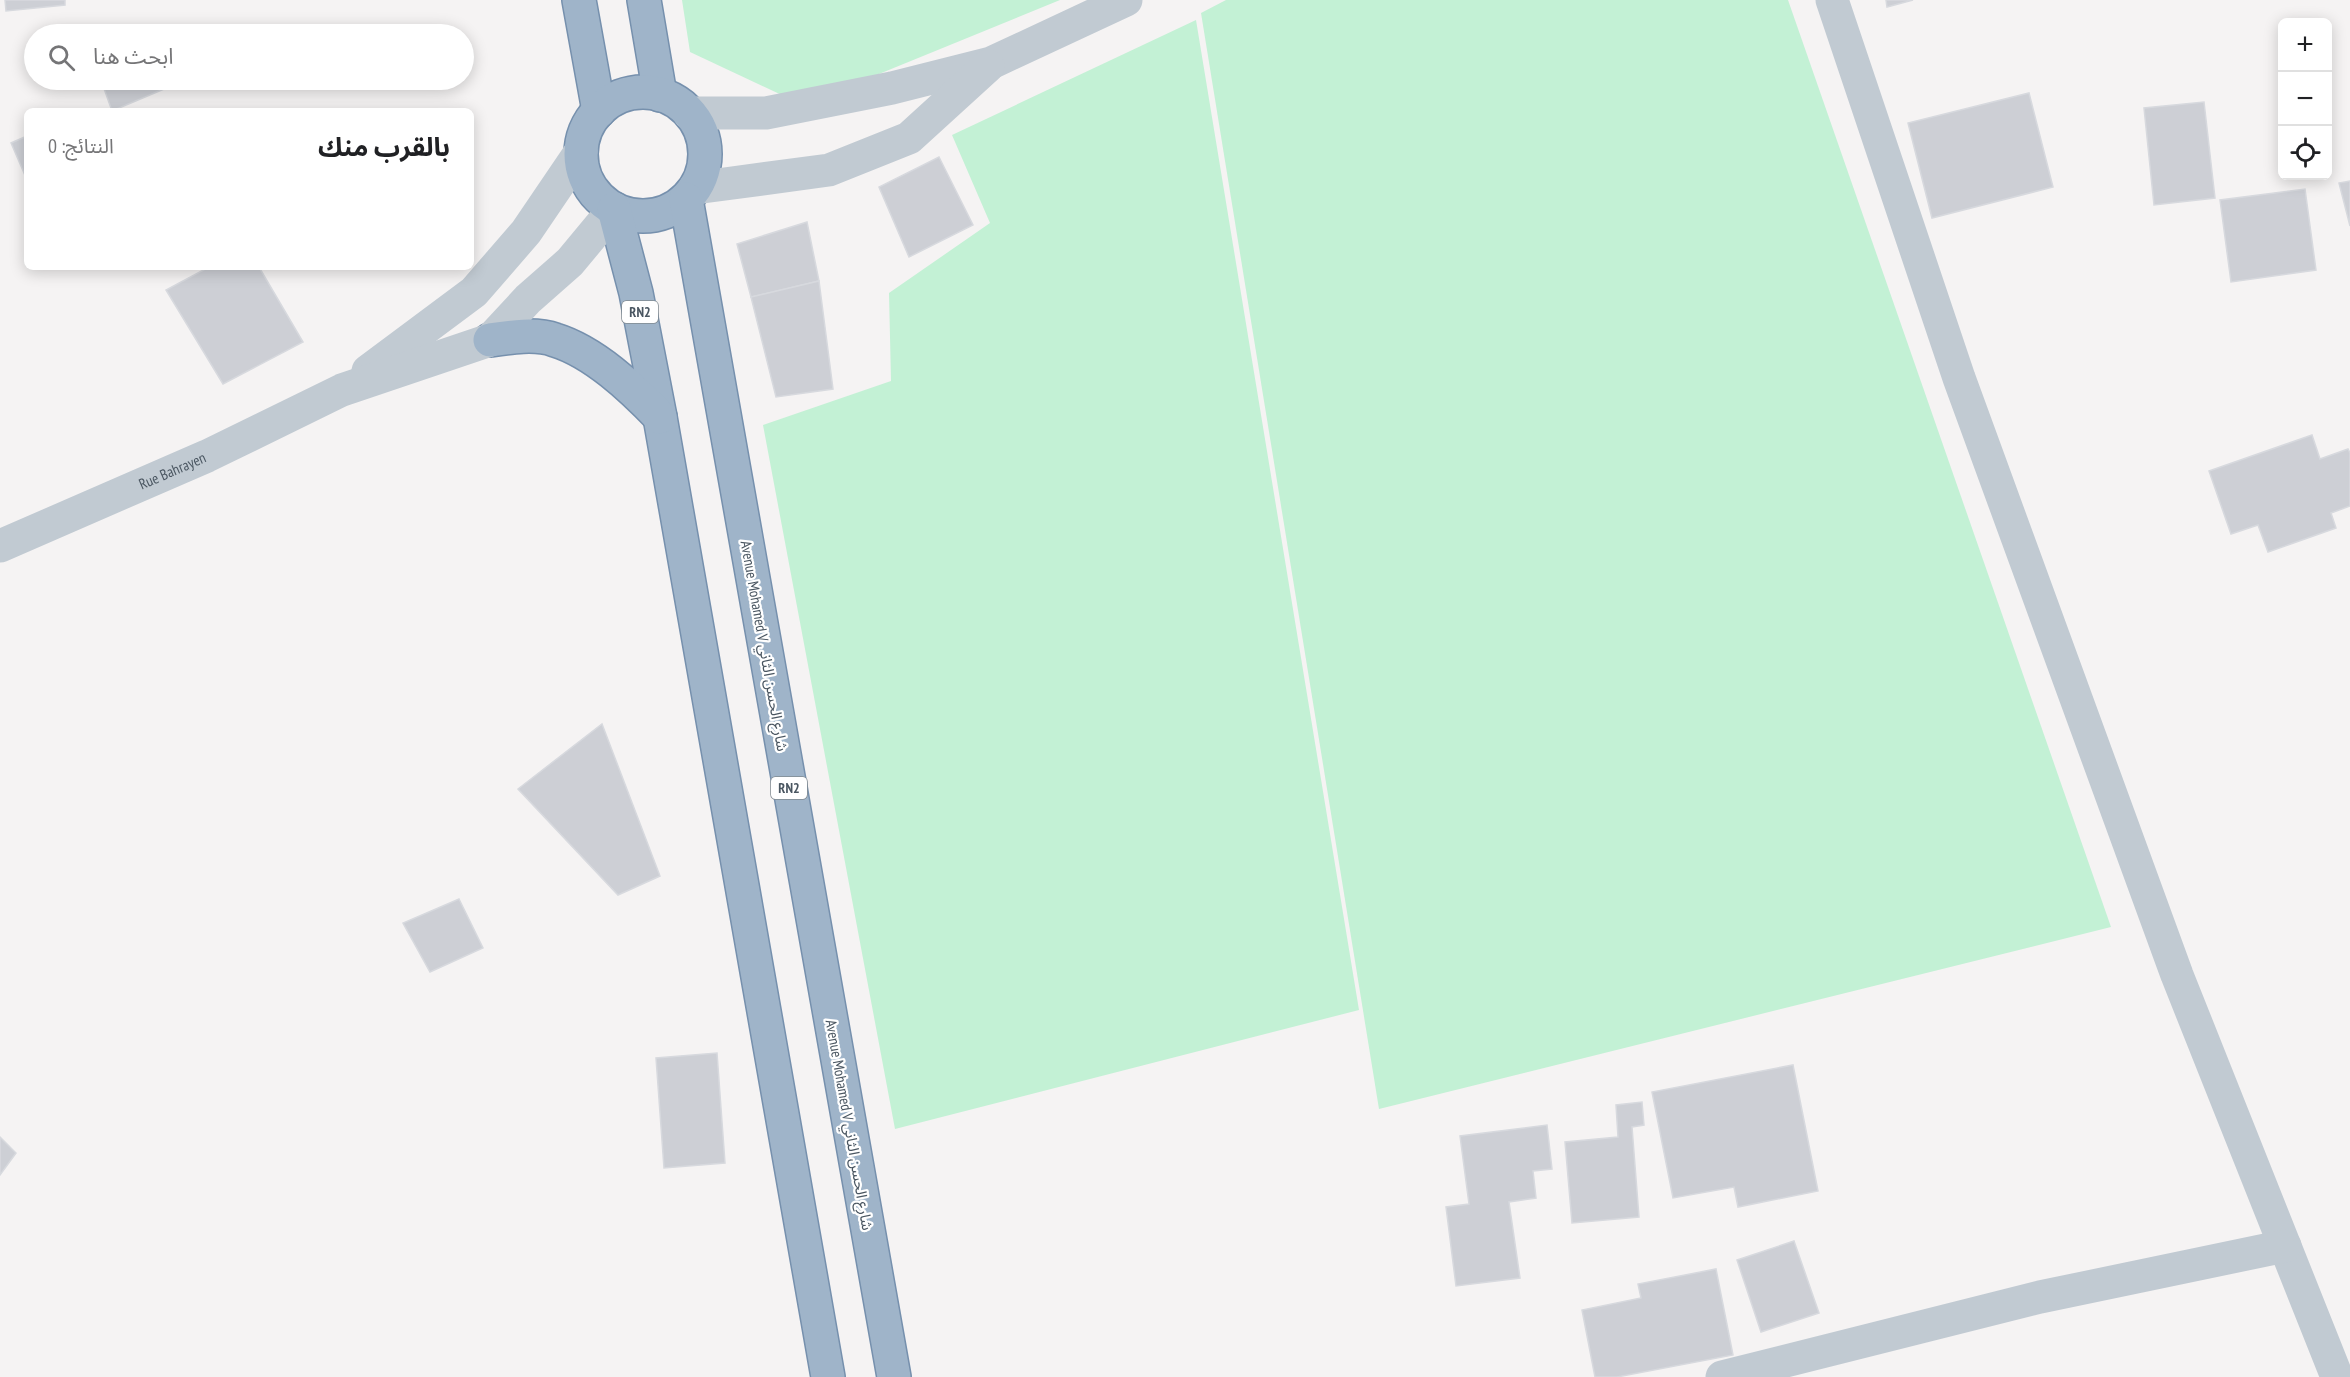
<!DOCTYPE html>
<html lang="ar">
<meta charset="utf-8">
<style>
:root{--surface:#fff;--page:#f2f2f2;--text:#202124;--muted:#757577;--line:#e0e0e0}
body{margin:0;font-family:"PT Sans Narrow","Noto Sans Arabic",sans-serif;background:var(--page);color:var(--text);direction:rtl}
.controls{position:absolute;right:18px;top:18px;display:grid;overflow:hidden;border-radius:9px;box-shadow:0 3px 15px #0003}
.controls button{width:54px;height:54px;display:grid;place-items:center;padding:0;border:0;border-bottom:2px solid var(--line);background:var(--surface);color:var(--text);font:30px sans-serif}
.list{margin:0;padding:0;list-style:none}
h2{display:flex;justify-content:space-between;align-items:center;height:78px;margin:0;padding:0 24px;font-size:26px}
h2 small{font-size:20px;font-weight:400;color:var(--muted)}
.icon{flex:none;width:33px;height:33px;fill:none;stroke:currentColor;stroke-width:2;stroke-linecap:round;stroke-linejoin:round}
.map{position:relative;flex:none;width:2350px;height:1377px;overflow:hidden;direction:ltr}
.search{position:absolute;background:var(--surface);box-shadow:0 3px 15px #0003;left:24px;top:24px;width:450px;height:66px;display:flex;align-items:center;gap:15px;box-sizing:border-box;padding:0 21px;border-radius:33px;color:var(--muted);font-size:22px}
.panel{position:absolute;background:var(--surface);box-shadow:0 3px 15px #0003;left:24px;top:108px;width:450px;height:162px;border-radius:9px;direction:rtl}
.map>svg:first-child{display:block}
</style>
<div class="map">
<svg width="2350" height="1377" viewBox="0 0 2350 1377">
<rect width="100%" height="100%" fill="#f5f3f3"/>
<!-- green -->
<g fill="#c3f1d5">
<polygon points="682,0 1060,0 803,105 690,52"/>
<polygon points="1226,0 1788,0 2111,927 1379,1109 1201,13"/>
<polygon points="1196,20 1359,1010 895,1129 763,425 891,381 889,293 990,223 952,135"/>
</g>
<!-- building -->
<g fill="#cdcfd5" stroke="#d7d9de" stroke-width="1.5">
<polygon points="5,0 65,0 65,5 6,11"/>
<polygon points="1886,0 1913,0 1887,7"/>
<polygon points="101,80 161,80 164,89 112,111"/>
<polygon points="2029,93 2053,187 1932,218 1908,123"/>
<polygon points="2204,102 2215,198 2154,205 2144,108"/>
<polygon points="27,136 27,180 11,143"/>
<polygon points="939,157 973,225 909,257 879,187"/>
<polygon points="2350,181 2350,226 2339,183"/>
<polygon points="2305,189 2316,270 2231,282 2220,200"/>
<polygon points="807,222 819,281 751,297 737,244"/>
<polygon points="209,267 259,267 303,342 223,384 166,290"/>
<polygon points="819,281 833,389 776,397 751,297"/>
<polygon points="2312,435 2320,459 2348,449 2350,453 2350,506 2331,513 2336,528 2268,552 2258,525 2231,534 2209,471"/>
<polygon points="602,724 660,876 618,895 518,789"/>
<polygon points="459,899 483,948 430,972 403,923"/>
<polygon points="717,1053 725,1163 664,1168 656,1058"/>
<polygon points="1793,1065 1818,1191 1738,1207 1734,1187 1673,1198 1652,1092"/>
<polygon points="1642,1102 1644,1125 1632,1127 1639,1217 1572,1223 1565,1142 1618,1137 1616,1105"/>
<polygon points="1547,1125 1552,1169 1533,1171 1536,1198 1509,1202 1520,1278 1456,1286 1446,1207 1469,1204 1460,1136"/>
<polygon points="0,1137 16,1153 0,1175"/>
<polygon points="1794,1241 1819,1313 1761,1332 1737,1260"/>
<polygon points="1716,1269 1733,1355 1617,1377 1595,1377 1582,1310 1641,1298 1638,1284"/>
</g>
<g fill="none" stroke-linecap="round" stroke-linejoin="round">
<defs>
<g id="trunk">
<polyline points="579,0 599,111"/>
<polyline points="644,0 660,95"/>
<circle cx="643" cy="154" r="62"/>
<polyline points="686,199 894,1377"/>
<polyline points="614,209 636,293 660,417 828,1377"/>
<path d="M490,340C510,337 536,333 555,340C594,352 632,388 660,417"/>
</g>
</defs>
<!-- trunk casing -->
<use href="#trunk" stroke="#7690ad" stroke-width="36"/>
<!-- minor -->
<g stroke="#c1cad2" stroke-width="33">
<polyline points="1832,0 1959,378 2177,975 2337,1377"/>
<polyline points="689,113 766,113 892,88 991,63 1126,0"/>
<polyline points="695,188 829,170 909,138 988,66"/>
<polyline points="1722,1377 2040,1297 2285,1246"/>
</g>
<!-- tertiary -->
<g stroke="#c1cad2" stroke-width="33">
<polyline points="368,371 474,292 526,232 581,151"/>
<path id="s1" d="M0,546L207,456L342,390L490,340L528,299L570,262L614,209"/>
</g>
<!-- trunk -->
<use href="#trunk" stroke="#9fb4c9" stroke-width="33"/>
</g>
<g text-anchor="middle" stroke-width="4.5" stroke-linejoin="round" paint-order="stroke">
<!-- shield labels -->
<g fill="#fff" stroke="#808990" stroke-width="1.5">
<rect x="622" y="301" width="36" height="22" rx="4.5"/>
<rect x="771" y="777" width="36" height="22" rx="4.5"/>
</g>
<g font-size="14" font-weight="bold" fill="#4a5661">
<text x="640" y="317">RN2</text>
<text x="789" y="793">RN2</text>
</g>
<!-- street labels -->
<g font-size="15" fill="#4a5661" stroke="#fff">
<text dy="5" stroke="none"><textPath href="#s1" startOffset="188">Rue Bahrayen</textPath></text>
<text transform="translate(764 646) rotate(80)" y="5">Avenue Mohamed V شارع الحسن الثاني</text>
<text transform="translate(849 1125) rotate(80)" y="5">Avenue Mohamed V شارع الحسن الثاني</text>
</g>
</g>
</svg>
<div class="controls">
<button>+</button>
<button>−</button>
<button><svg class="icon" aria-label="locate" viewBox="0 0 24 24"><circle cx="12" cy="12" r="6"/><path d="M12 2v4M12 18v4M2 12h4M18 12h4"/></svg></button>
</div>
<div class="search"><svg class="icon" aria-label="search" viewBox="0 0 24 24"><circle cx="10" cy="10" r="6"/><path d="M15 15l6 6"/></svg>ابحث هنا</div>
<section class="panel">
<h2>بالقرب منك<small>النتائج: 0</small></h2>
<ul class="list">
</ul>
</section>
</div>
